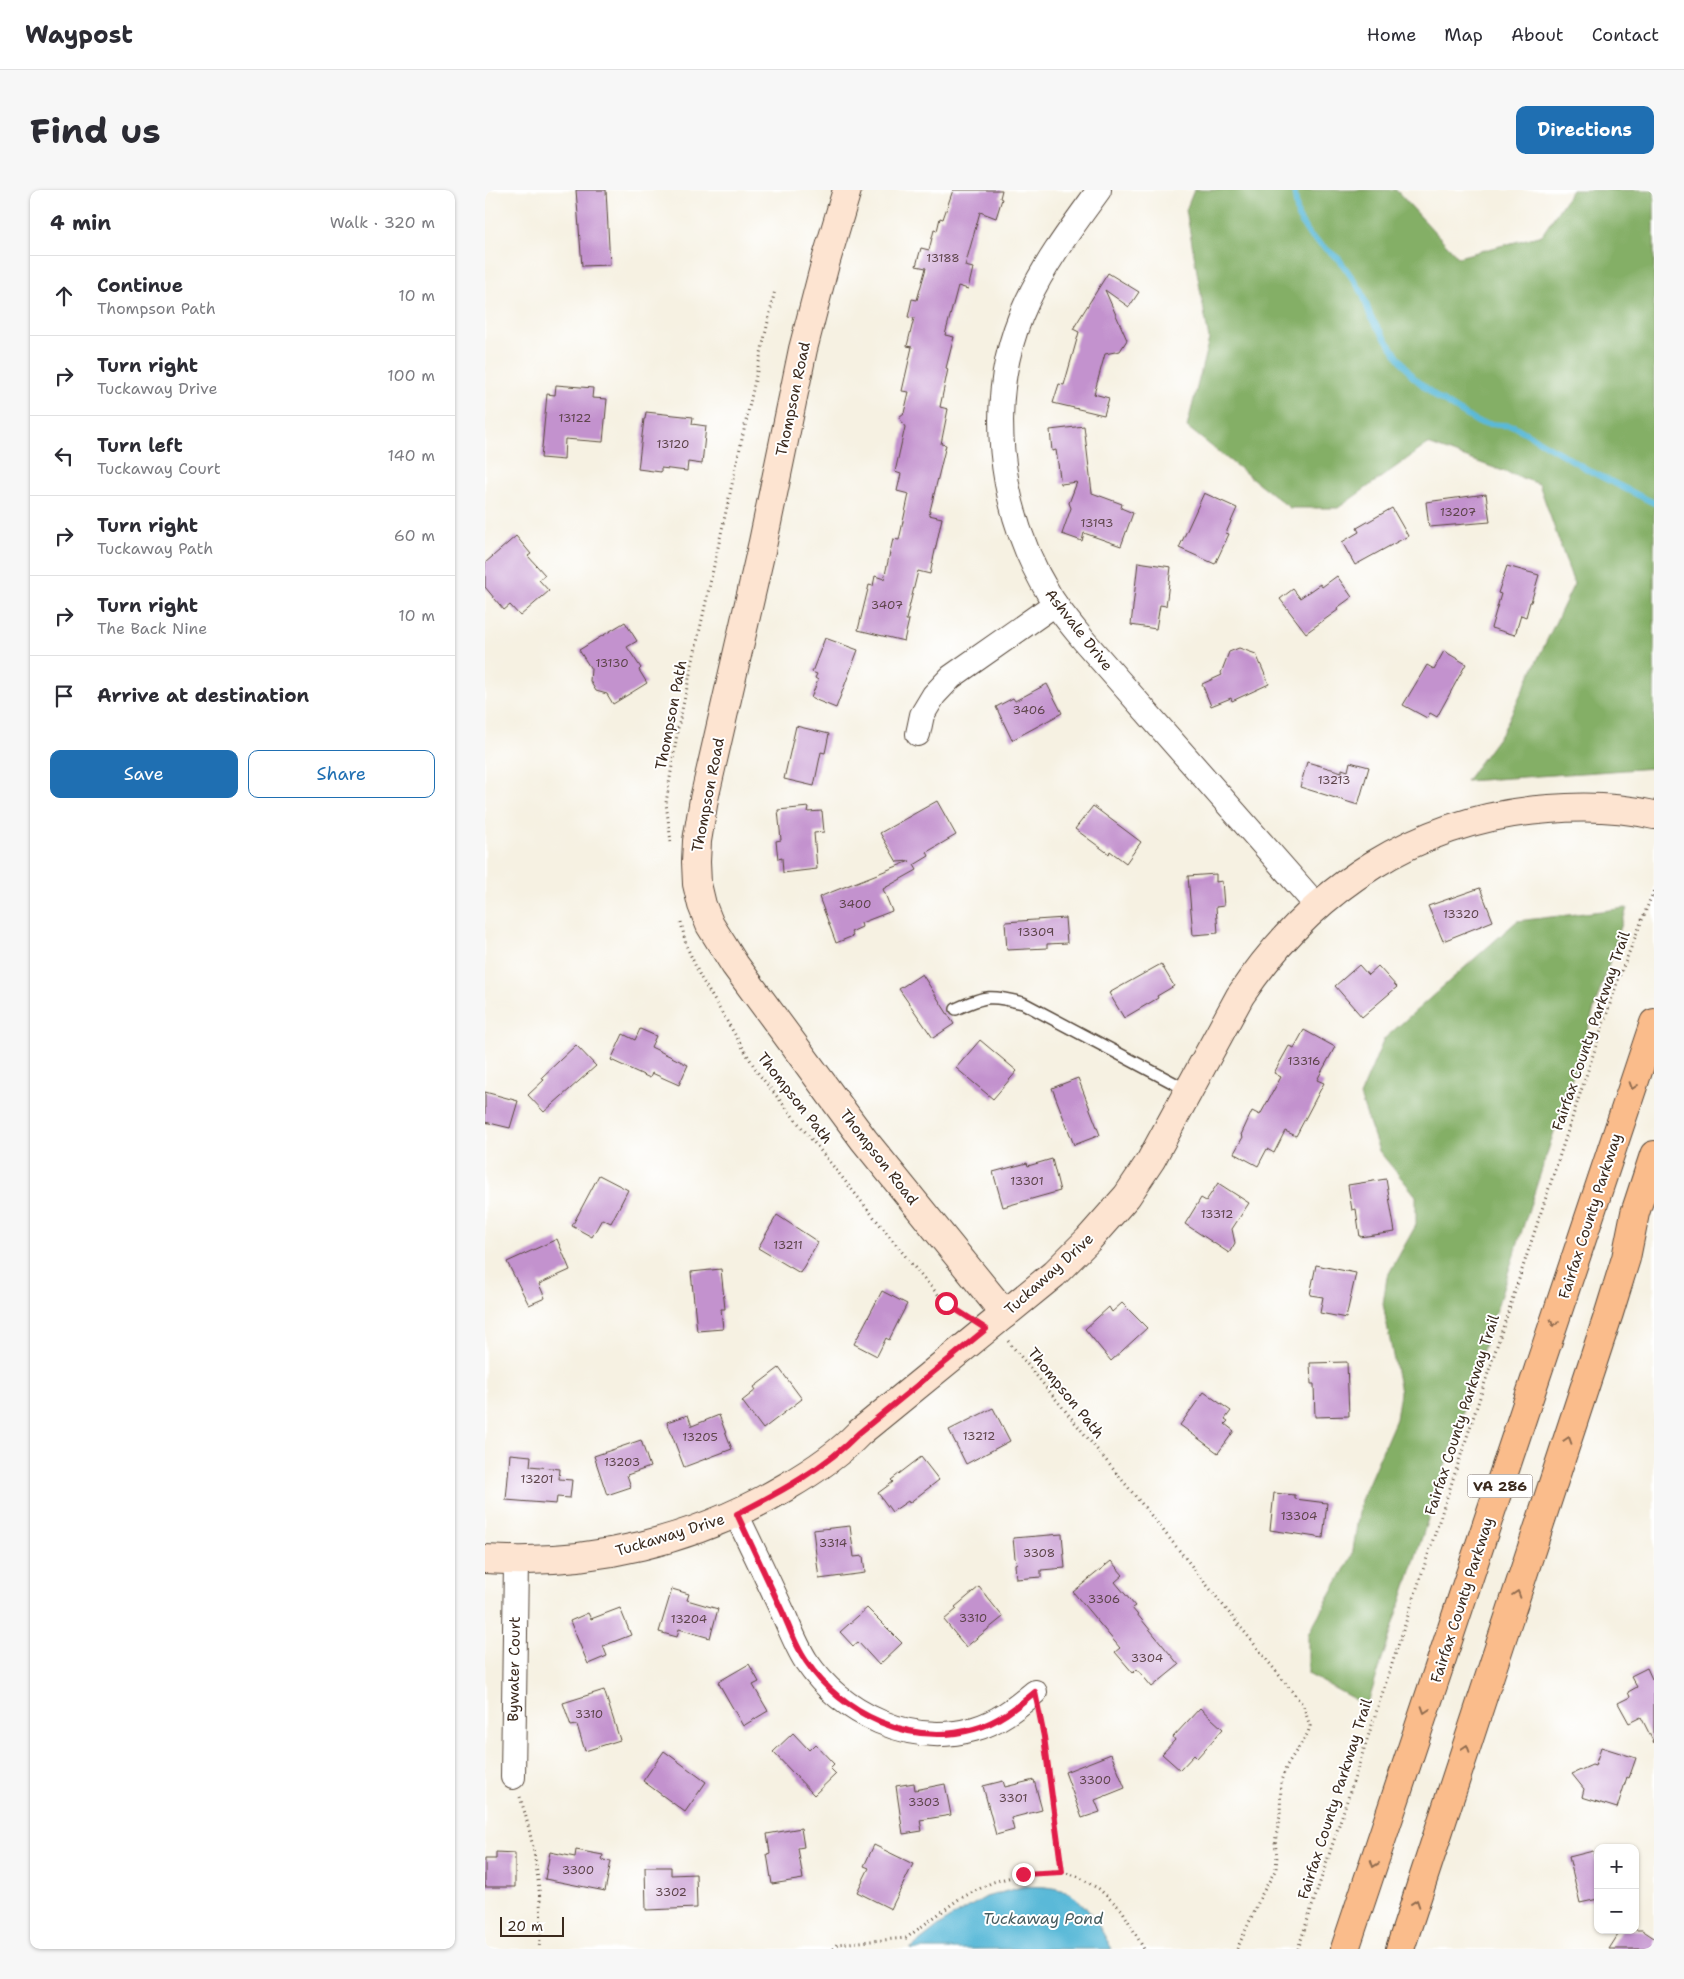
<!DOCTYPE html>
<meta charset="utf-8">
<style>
:root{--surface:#fff;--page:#f7f7f7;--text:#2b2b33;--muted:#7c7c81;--line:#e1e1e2;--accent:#1f6fb2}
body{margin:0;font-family:"Shantell Sans",sans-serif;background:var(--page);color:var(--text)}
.controls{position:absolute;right:15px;bottom:15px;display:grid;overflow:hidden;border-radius:10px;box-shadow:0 1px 4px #0004}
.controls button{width:45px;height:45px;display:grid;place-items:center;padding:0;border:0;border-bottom:1px solid var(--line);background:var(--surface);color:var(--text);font:25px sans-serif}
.scale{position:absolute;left:15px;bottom:12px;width:64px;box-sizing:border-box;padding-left:5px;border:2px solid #3b2a1e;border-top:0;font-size:14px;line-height:18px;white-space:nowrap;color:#3b2a1e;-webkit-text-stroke:4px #fff;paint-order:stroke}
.stop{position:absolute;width:15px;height:15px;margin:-11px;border:4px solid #e11d48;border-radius:50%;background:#fff}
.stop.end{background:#e11d48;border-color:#fff;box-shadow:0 1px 5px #0008}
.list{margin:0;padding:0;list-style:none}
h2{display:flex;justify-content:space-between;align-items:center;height:65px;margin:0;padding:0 20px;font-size:21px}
h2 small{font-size:16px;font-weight:400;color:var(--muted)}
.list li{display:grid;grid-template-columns:32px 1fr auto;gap:15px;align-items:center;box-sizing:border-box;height:80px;padding:0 20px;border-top:1px solid var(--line)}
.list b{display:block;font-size:19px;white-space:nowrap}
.list p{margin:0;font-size:16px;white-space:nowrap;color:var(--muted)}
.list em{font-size:16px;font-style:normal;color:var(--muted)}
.actions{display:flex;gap:10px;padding:15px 20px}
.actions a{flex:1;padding:11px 0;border:1px solid var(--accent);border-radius:10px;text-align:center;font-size:18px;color:var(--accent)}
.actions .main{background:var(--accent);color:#fff}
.icon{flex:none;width:28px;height:28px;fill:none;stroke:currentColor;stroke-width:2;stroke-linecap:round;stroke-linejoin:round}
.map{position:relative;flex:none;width:1169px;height:1759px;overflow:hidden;border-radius:10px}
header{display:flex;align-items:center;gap:30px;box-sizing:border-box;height:70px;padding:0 25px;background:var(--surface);border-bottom:1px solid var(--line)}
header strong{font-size:24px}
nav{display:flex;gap:28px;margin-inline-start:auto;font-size:18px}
.intro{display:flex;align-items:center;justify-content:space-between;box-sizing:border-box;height:120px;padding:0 30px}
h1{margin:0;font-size:35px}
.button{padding:12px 22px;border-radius:10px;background:var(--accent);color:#fff;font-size:18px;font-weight:700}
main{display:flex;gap:30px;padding:0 30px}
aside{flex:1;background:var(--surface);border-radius:10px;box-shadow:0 1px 4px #0004}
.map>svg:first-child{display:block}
</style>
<header>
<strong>Waypost</strong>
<nav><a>Home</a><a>Map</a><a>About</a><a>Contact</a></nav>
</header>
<div class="intro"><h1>Find us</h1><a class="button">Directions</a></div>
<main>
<aside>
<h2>4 min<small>Walk · 320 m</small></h2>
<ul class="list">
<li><svg class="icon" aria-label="ahead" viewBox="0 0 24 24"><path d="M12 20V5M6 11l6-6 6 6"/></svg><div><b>Continue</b><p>Thompson Path</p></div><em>10 m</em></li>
<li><svg class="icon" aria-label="right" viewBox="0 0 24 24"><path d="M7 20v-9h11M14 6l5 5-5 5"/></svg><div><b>Turn right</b><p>Tuckaway Drive</p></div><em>100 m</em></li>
<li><svg class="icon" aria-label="left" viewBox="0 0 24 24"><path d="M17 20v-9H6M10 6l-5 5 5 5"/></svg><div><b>Turn left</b><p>Tuckaway Court</p></div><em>140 m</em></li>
<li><svg class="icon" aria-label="right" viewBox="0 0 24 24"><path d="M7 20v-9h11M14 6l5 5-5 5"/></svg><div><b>Turn right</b><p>Tuckaway Path</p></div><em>60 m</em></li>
<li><svg class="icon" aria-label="right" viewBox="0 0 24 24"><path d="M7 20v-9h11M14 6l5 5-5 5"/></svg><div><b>Turn right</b><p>The Back Nine</p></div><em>10 m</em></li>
<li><svg class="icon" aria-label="arrive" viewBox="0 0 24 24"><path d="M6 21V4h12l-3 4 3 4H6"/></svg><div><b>Arrive at destination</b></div></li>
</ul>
<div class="actions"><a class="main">Save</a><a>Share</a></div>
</aside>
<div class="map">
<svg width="1169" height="1759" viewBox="0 0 1169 1759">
<rect width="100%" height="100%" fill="#fff"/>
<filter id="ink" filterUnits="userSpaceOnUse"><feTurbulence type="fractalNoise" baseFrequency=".02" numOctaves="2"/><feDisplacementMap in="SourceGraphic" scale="10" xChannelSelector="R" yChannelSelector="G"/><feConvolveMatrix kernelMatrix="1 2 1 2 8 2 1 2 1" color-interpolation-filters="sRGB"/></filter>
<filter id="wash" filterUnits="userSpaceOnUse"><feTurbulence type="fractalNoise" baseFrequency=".0096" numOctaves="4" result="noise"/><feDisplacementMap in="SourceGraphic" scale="20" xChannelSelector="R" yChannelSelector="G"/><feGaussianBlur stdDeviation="1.12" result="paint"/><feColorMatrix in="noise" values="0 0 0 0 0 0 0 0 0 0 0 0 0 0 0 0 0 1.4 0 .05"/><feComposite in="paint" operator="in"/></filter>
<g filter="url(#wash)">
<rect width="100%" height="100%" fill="#f6f1e2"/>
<!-- forest -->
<g fill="#84af66" stroke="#606c42">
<polygon points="709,0 911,0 973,67 1057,45 1087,0 1169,0 1169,578 981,591 1018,541 1089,394 1054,294 943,254 853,318 805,318 702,237 724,149 701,20"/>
<polygon points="1142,718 882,1516 823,1484 823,1444 867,1366 876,1310 911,1229 915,1202 898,1114 902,1087 931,1035 931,1006 894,961 875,906 899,849 1032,731"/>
</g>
<!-- water -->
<path fill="#5ab9d8" stroke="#4a727b" d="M540,1696C549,1697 559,1696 568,1698C599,1703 613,1735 627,1759H425L462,1730L501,1707Z"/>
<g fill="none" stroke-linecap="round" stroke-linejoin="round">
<!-- stream -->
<polyline stroke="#5ab9d8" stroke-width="6" points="809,0 813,27 825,46 854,69 877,102 886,128 927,186 953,208 994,233 1029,236 1107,282 1169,313"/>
</g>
<g id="blocks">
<!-- building -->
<g fill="#c392ce">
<polygon points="91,0 121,0 125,75 97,76"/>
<polygon points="468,0 517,0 515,8 517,9 511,28 495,22 480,76 488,78 483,99 473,96 460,145 469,147 461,178 463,179 455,217 463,219 456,254 461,255 444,325 457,328 445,384 433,381 421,430 424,430 419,451 373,440 384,395 388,396 390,386 399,389 408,349 414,350 424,304 412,301 416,284 410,282 420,237 414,227 419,223 424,202 417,201 427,157 422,156 429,128 423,127 427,109 432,110 441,78 431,76 436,58 444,60 449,40 452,41 455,28 458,29"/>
<polygon points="623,83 654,102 644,117 620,100 642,150 635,161 620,164 609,204 624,208 619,225 568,213 574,194 579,195 594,142 588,139"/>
<polygon points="71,195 108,198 107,208 122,209 118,252 80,249 79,270 56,268 62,204 70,205"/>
<polygon points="161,222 208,227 207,234 221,236 217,274 203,272 202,281 176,278 176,282 153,279 159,229 160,229"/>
<polygon points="599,236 607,303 637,314 636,318 648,323 636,356 599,343 597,351 577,344 586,318 584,313 592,292 576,294 571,260 567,261 565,240"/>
<polygon points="719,303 752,318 741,343 744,344 730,374 694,358"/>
<polygon points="1001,304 1005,332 944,337 941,312"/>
<polygon points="907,318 923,346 870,375 857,352 874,342 872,338"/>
<polygon points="31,346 46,364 43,366 60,385 54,390 64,401 35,426 25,415 19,420 0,397 0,373"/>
<polygon points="653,372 686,377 681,416 675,415 671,439 646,435"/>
<polygon points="1022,376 1054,385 1046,412 1045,412 1041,427 1036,425 1030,445 1006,438 1016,404 1013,403"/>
<polygon points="852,386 867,407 852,418 853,420 821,443 795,409 808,399 815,408 835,394 837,397"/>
<polygon points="140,432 152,451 142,457 156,478 154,480 162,493 128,514 122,504 111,501 105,491 106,479 94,460"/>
<polygon points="340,448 373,460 351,518 326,508 333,490 330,488 332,484 327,482"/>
<polygon points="754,458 771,464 784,494 747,511 746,508 726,516 717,494 737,485 736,483 744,462"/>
<polygon points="959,461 981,474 952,527 945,523 942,528 918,515 942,475 949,479"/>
<polygon points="562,494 577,523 527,550 511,517 528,508 530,511"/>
<polygon points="311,536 344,544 340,563 336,562 329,596 299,589"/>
<polygon points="822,572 857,582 857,579 863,581 865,572 884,577 873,615 815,597"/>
<polygon points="452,611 471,645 442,662 444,666 429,675 432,680 398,699 407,721 376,733 377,737 366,742 368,746 351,753 334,707 425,671 412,672 395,643"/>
<polygon points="608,616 656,652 641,673 625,661 624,664 590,639"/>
<polygon points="324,617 323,622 337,621 339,642 329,643 332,679 298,683 297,668 293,669 291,651 296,650 293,620"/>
<polygon points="731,684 731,692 737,691 739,716 731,717 733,743 708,745 703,686"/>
<polygon points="995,698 1008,731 958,751 943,716"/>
<polygon points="580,728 582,753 562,754 562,758 522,760 520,732"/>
<polygon points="676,774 689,796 672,806 673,808 639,828 624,803"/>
<polygon points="874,775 883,785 893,776 912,797 877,827 850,796"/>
<polygon points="437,784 469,834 448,848 414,799"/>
<polygon points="155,839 171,846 166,857 203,875 194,895 167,883 165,888 126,870 138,844 150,850"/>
<polygon points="819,840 850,857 832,890 839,893 811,946 800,941 789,963 782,959 773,976 749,963 758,947 756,945 767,921 775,925 796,887 789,883 804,856 809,858"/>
<polygon points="495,850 532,881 508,909 471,878"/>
<polygon points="91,855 111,876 59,922 43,905 59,890 57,887"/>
<polygon points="593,888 615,945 589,955 567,898"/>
<polygon points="0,902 33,911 25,938 0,932"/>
<polygon points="567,969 575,1001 518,1017 508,982 542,973 543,976"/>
<polygon points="114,985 143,1000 126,1033 117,1029 107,1047 87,1036"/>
<polygon points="901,989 910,1042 875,1047 871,1019 867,1020 863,995"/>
<polygon points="733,993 764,1013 747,1039 750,1053 744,1063 700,1034 716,1008 721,1011"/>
<polygon points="292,1025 333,1052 315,1083 273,1058"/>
<polygon points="72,1049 85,1080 54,1094 60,1108 44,1115 22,1072"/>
<polygon points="831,1075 871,1083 861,1128 835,1123 838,1107 825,1105"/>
<polygon points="236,1079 240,1119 236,1119 238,1139 212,1141 206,1082"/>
<polygon points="397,1101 422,1114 404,1150 401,1148 392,1166 369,1154"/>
<polygon points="637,1113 662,1138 626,1171 600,1139 624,1117 627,1122"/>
<polygon points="862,1172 864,1226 830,1227 829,1194 826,1194 825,1173"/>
<polygon points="294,1178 317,1209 278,1239 257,1211 271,1200 269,1197"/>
<polygon points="719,1202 746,1221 740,1229 743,1231 740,1234 749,1241 733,1263 695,1235"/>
<polygon points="508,1218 525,1251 481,1274 464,1240"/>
<polygon points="203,1225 207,1236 234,1225 247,1259 199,1277 182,1232"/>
<polygon points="156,1250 165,1277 142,1285 146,1297 122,1305 109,1266"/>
<polygon points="25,1264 46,1266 45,1276 75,1279 74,1289 87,1290 85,1308 72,1307 71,1314 21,1310"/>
<polygon points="436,1267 454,1290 424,1313 423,1311 407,1322 393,1303 408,1292 406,1290"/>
<polygon points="789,1303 810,1305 810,1309 842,1313 838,1348 785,1340"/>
<polygon points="365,1336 369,1367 378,1366 380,1383 334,1389 328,1340"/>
<polygon points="577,1344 580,1378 556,1380 556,1387 531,1389 530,1374 532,1373 530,1368 528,1348"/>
<polygon points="626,1371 638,1385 630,1392 650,1416 647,1418 694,1475 667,1497 652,1479 648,1483 630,1462 635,1458 588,1402"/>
<polygon points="494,1397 518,1427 481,1457 459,1430 472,1419 470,1417"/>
<polygon points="187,1399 204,1404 202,1410 233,1419 225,1448 194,1439 192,1447 174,1442"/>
<polygon points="135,1418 146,1445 118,1456 122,1466 103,1474 85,1431 103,1423 106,1429"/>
<polygon points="382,1418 417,1453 394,1475 373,1452 368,1456 355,1442"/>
<polygon points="264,1474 274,1492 268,1495 283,1521 258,1536 233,1492"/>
<polygon points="1162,1478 1167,1489 1169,1488 1169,1553 1156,1527 1144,1533 1133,1513 1145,1507 1143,1502 1152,1497 1146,1486"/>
<polygon points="119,1500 135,1550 100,1561 92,1535 86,1536 78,1513"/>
<polygon points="715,1518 738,1539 712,1568 709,1565 695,1580 677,1564 690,1550 688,1547"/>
<polygon points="308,1543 324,1560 330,1554 349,1574 345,1578 351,1584 329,1605 288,1562"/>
<polygon points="1116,1557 1151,1568 1144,1588 1142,1587 1132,1618 1097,1607 1099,1599 1087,1584 1107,1575 1110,1576"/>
<polygon points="179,1561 221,1592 200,1622 158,1591"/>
<polygon points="626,1564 640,1598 610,1610 615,1622 597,1628 580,1582"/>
<polygon points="549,1590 557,1620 526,1628 529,1640 511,1645 498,1596 518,1591 520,1597"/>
<polygon points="429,1593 430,1600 460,1594 466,1625 435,1630 437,1641 418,1644 411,1596"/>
<polygon points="316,1638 319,1657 313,1658 318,1689 287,1694 282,1664 285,1663 282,1644"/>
<polygon points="389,1655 428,1674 406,1719 372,1702 384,1678 379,1676"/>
<polygon points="91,1660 118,1665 117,1670 126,1671 120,1701 60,1689 65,1662 90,1667"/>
<polygon points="1108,1661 1113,1678 1113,1709 1095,1713 1084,1667"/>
<polygon points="11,1662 30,1663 30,1697 0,1697 0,1669 11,1669"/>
<polygon points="160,1677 186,1677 186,1685 211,1684 212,1718 161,1720"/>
<polygon points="1136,1740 1157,1740 1169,1748 1169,1759 1124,1759"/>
</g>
</g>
</g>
<g filter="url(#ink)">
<use href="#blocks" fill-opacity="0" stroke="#57483b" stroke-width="1"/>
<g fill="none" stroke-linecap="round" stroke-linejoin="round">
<defs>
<path id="lane" d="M471,819C501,805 506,805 538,813L704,901"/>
<g id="street">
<path d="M614,0C588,36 561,71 542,112C498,205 513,320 565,406C575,422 588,437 600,452L832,716"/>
<polyline points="433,544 437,525 449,505 466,487 570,414"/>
<path d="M251,1324C267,1357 283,1390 298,1423C305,1439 312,1457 321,1471C357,1524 425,1557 489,1539C512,1533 532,1517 550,1502"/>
<polyline points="28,1587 31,1371"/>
</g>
<g id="secondary">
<polyline points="362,0 340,74 318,159 278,352 219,609 212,651 211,672 212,694 217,715 225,735 250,775 379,950 520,1124"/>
<path d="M0,1369C106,1376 210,1351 301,1297C327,1282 353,1265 374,1243L569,1084L603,1050L642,1006L666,970L755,806C827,698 933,628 1064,619C1099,616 1134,617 1169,625"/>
</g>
<g id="highway">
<polyline points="860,1759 1169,833"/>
<polyline points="915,1759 1124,1123 1141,1068 1150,1023 1169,965"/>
</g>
</defs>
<!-- lane casing -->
<use href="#lane" stroke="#57483b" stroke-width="14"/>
<!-- street casing -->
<use href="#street" stroke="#57483b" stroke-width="26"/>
<!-- secondary casing -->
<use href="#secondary" stroke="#57483b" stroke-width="30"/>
<!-- highway casing -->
<use href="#highway" stroke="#57483b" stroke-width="30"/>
<!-- path -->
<g stroke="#57483b" stroke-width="3" stroke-dasharray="1 4" stroke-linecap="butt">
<polyline points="186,652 181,613 193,538 290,100"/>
<polyline points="196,732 201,755 216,788 273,883 438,1088 461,1113 481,1126"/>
<polyline points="523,1151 665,1324 818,1515 825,1536 823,1543 802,1575 796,1591 795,1626 790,1652 792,1666 791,1679 777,1704 752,1759"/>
<polyline points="555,1527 559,1547 577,1682"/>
<path d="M35,1607C49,1649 60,1715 54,1759"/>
<polyline points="348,1759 352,1754 421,1748 474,1709 508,1692 538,1684 577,1682 592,1686 614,1699 637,1720 659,1759"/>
<polyline points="813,1759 1095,904 1133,790 1169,700"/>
</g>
<!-- lane -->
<use href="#lane" stroke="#fff" stroke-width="11"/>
<!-- street -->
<use href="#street" stroke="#fff" stroke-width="24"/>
<!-- secondary -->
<use href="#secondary" stroke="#fde4d1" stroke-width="28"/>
<!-- highway -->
<use href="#highway" stroke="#fabc8b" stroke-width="28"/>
</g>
<!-- one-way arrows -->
<defs><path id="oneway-chevron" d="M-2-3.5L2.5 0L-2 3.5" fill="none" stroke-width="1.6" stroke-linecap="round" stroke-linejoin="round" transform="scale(1.25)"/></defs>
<g stroke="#916c4f">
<use href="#oneway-chevron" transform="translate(1148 896) rotate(108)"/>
<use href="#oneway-chevron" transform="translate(1069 1133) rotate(108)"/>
<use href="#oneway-chevron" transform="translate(1083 1250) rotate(-72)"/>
<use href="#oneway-chevron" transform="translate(1032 1404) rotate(-72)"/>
<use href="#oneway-chevron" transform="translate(940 1520) rotate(108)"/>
<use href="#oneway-chevron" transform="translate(981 1558) rotate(-72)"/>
<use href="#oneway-chevron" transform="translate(889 1674) rotate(109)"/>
<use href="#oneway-chevron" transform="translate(931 1713) rotate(-71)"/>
</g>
</g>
<g fill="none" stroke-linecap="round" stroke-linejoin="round" filter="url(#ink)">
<!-- route -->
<path stroke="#e11d48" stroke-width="6" d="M461,1113L501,1139L374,1243C340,1278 295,1302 252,1324C267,1357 283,1390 298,1423C305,1439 311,1457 321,1471C357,1524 425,1557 489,1539C512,1533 532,1517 550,1502L559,1547L577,1682L538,1684"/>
</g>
<g text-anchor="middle" stroke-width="4" stroke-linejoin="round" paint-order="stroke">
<!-- number labels -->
<g font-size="12" fill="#5d444a">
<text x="458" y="72">13188</text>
<text x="90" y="232">13122</text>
<text x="188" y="258">13120</text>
<text x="973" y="326">13207</text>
<text x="612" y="337">13193</text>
<text x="402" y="419">3407</text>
<text x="127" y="477">13130</text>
<text x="544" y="524">3406</text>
<text x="849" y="594">13213</text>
<text x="370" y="718">3400</text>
<text x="976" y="728">13320</text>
<text x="551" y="746">13309</text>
<text x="819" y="875">13316</text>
<text x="542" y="995">13301</text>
<text x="732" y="1028">13312</text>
<text x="303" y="1059">13211</text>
<text x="494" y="1250">13212</text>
<text x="215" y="1251">13205</text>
<text x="137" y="1276">13203</text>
<text x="52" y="1293">13201</text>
<text x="814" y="1330">13304</text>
<text x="348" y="1357">3314</text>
<text x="554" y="1367">3308</text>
<text x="619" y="1413">3306</text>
<text x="488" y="1432">3310</text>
<text x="204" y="1433">13204</text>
<text x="662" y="1472">3304</text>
<text x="104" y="1528">3310</text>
<text x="610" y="1594">3300</text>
<text x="528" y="1612">3301</text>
<text x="439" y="1616">3303</text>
<text x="93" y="1684">3300</text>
<text x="186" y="1706">3302</text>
</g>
<!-- shield labels -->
<rect fill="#fff" stroke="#766a62" stroke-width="1" x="982.5" y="1284.5" width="65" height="23" rx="4"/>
<g font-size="14" font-weight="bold" fill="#3b2a1e">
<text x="1015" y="1301">VA 286</text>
</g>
<!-- street labels -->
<g font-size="15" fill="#3b2a1e" stroke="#fff">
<text transform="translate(308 209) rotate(-78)" y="5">Thompson Road</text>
<text transform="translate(594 440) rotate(52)" y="5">Ashvale Drive</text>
<text transform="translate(186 525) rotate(-79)" y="5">Thompson Path</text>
<text transform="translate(223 605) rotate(-79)" y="5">Thompson Road</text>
<text transform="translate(1106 841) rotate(-71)" y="5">Fairfax County Parkway Trail</text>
<text transform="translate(310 908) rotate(52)" y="5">Thompson Path</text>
<text transform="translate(394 967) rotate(52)" y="5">Thompson Road</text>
<text transform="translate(1105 1026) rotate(-72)" y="5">Fairfax County Parkway</text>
<text transform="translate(564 1084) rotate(-42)" y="5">Tuckaway Drive</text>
<text transform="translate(581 1203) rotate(51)" y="5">Thompson Path</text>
<text transform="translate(977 1225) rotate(-72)" y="5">Fairfax County Parkway Trail</text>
<text transform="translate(185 1345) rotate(-17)" y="5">Tuckaway Drive</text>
<text transform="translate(977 1410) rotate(-72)" y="5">Fairfax County Parkway</text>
<text transform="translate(29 1479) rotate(-89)" y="5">Bywater Court</text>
<text transform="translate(850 1609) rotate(-72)" y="5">Fairfax County Parkway Trail</text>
</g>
<!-- water labels -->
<g font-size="16" font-style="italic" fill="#465c5f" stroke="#fff">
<text x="558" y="1734">Tuckaway Pond</text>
</g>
</g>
</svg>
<div class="controls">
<button>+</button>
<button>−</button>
</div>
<div class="scale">20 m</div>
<div class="stop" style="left:461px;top:1113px"></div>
<div class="stop end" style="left:538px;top:1684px"></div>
</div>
</main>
